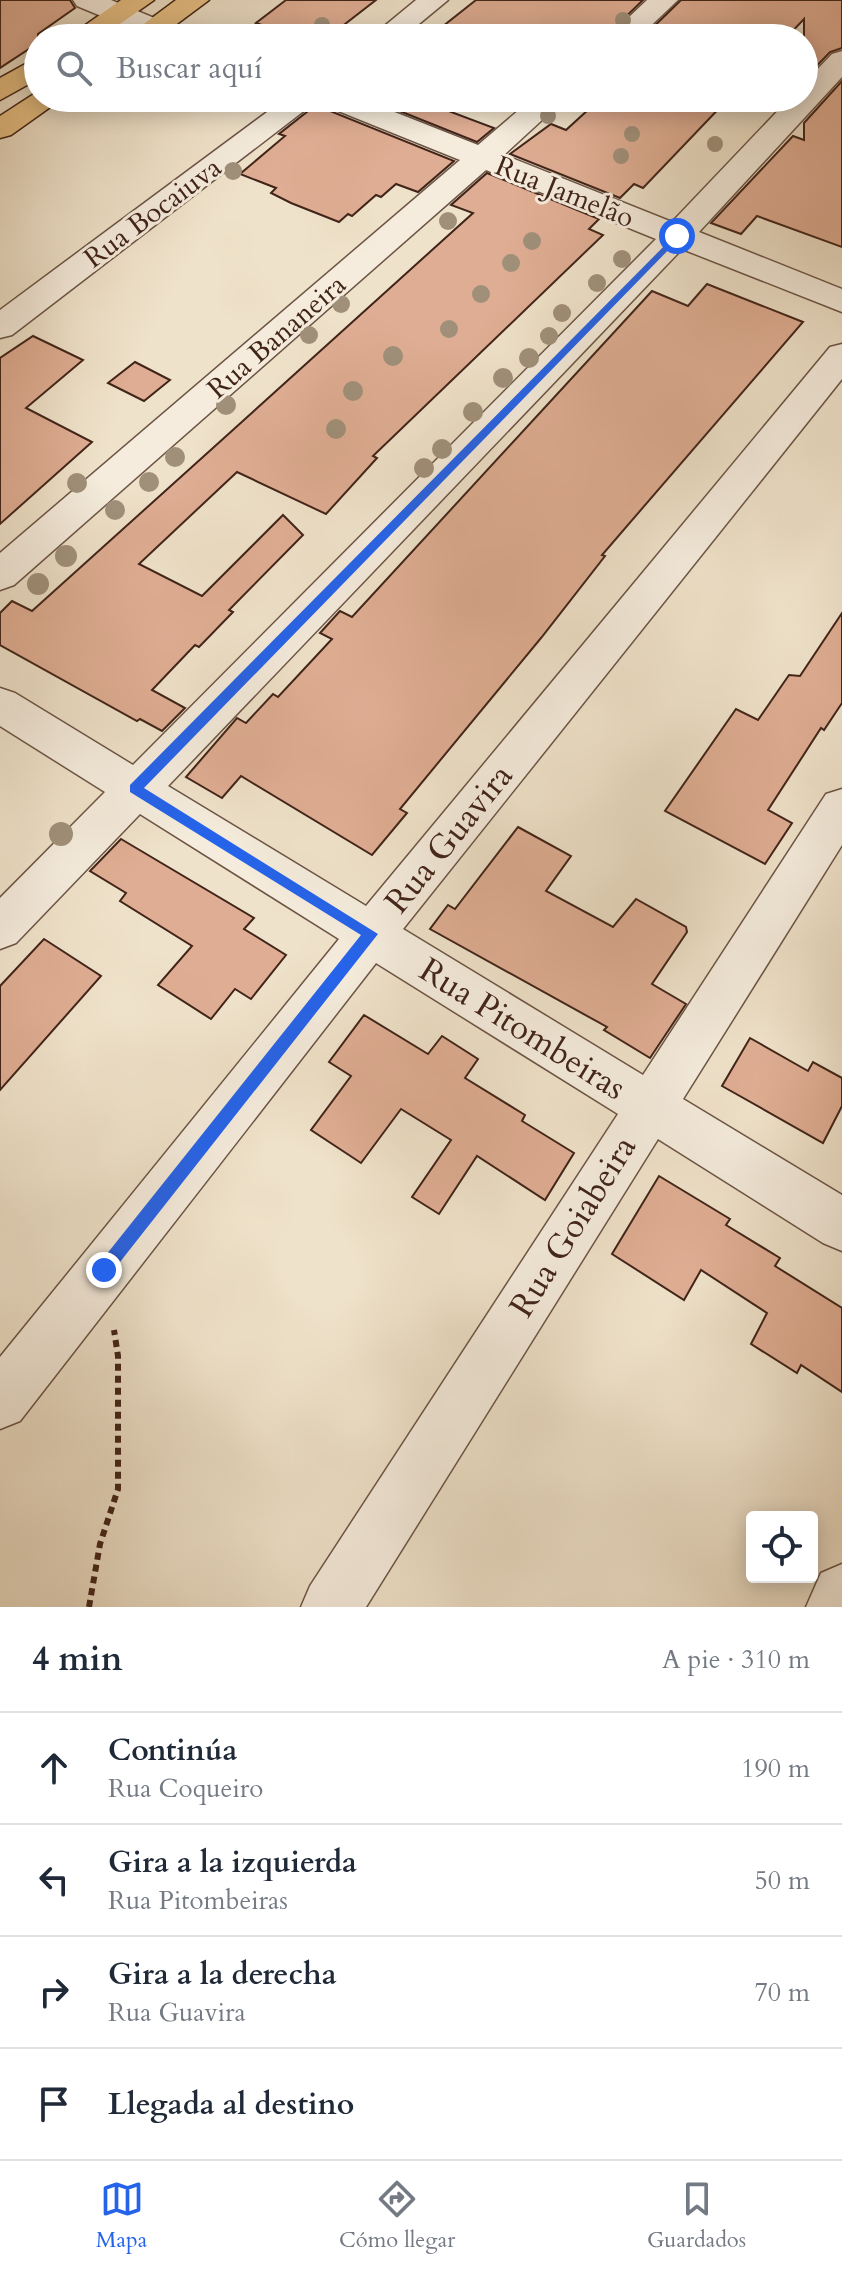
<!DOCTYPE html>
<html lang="es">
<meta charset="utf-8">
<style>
:root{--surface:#fff;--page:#f6f6f7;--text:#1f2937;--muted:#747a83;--line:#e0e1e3;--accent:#2563eb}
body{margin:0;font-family:Cardo,serif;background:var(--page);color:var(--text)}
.controls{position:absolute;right:24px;bottom:24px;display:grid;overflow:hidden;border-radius:8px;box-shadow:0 4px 20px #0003}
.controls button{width:72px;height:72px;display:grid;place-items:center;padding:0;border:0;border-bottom:2px solid var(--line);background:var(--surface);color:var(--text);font:40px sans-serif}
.stop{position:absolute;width:24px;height:24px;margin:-18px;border:6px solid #2563eb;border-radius:50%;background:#fff}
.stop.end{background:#2563eb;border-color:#fff;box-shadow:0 2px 8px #0008}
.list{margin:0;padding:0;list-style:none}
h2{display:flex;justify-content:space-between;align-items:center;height:104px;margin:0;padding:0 32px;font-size:34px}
h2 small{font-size:26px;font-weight:400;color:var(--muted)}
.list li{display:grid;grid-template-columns:52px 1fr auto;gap:24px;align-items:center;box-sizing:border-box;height:112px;padding:0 32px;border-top:2px solid var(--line)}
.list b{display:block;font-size:30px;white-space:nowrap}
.list p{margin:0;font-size:26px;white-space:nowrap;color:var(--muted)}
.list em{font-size:26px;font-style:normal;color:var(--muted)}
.icon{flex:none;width:44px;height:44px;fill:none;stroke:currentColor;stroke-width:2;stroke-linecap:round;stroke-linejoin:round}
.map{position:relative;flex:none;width:842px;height:1607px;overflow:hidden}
.search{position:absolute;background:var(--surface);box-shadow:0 4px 20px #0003;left:24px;right:24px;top:24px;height:88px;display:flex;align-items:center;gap:20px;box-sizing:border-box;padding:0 28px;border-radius:44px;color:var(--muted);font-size:30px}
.sheet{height:552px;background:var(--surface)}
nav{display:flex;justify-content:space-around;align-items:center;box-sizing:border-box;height:112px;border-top:2px solid var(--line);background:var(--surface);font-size:22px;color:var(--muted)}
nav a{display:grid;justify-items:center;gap:4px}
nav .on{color:var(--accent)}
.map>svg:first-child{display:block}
</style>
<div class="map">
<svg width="842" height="1607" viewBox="0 0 842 1607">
<rect width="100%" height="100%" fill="#efe2ca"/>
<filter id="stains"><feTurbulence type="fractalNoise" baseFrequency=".0025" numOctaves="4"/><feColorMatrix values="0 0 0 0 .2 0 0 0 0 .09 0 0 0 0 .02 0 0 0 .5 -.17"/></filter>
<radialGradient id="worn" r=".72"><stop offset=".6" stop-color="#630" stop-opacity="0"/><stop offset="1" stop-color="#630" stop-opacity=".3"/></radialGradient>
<!-- building -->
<g fill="#dfad93" stroke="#412419" stroke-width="2">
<polygon points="0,0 70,0 75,8 38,34 38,43 0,68"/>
<polygon points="286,0 376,0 327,38 254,38 268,27 256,23"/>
<polygon points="476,0 643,0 604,38 428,38"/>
<polygon points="681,0 842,0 842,48 830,52 804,79 804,19 786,38 642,38"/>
<polygon points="842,81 842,247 757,216 741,234 711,223 793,136 804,140 804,123"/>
<polygon points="367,98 468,98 451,112 494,128 477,142"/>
<polygon points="601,98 729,98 643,188 634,184 620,198 510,154 551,124 566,130"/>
<polygon points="317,104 320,107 454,161 418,192 396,184 381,197 376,195 352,216 348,214 339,222 291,203 271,193 276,188 240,174 285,136 279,134"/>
<polygon points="487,173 599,219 589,229 603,235 373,456 377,458 326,514 237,472 139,564 202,596 283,515 303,535 229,610 233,612 199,647 195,645 152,690 185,708 162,731 140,719 137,721 0,645 0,613 12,601 32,611 234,429 473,213 451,205"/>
<polygon points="707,284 803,322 602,555 605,556 541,638 400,809 407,813 372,855 241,776 222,798 186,777 237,718 246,723 273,694 278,697 332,639 320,633 340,611 352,617 652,291 688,306"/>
<polygon points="33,336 83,360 26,408 92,442 0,524 0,358"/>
<polygon points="135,362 170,380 144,401 108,383"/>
<polygon points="842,613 842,703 824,730 821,728 768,810 792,823 765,864 665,811 736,709 758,720 789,675 800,676"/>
<polygon points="518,827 571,856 546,891 613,927 636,899 686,927 687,932 652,984 686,1004 650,1058 604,1030 607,1027 430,929 448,905 455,909"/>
<polygon points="121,839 254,918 244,929 286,955 251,999 235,989 211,1019 158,985 192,946 120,901 126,893 90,871"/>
<polygon points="44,939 101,976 0,1090 0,986"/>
<polygon points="364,1015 428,1054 442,1036 478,1059 465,1078 525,1115 522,1121 574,1153 545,1200 477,1156 439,1214 412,1197 451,1140 401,1109 361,1163 311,1130 351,1076 329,1062"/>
<polygon points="750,1038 808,1071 813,1062 842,1078 842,1106 823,1143 722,1086"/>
<polygon points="659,1176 730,1219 726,1225 780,1258 775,1266 842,1308 842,1392 801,1365 797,1373 751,1344 767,1313 701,1270 684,1300 612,1254"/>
</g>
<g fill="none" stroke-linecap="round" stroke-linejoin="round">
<defs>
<g id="minor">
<polygon points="73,0 111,0 188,32 192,38 154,38 77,6"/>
<polygon points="416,0 448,0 402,38 370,38"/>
<polygon points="647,0 678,0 638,38 607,38"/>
<polygon points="842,51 842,77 699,232 842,289 842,312 682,249 168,786 366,906 830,347 842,344 842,379 403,929 643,1075 826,794 842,789 842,845 683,1099 842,1195 842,1251 823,1243 658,1139 366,1607 301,1607 310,1586 618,1114 376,963 20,1421 0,1429 0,1357 339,939 140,814 16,943 0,949 0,898 105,792 0,726 0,688 15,693 133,765 656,239 486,170 14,585 0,590 0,553 460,160 321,104 318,100 12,335 0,338 0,310 286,98 359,98 478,145 533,98 566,98 504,155 672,222 790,98 804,98 804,83 832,54"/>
<polygon points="842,1564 842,1607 806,1607 821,1573"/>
</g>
<g id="major">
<polygon points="121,0 154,0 100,38 67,38"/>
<polygon points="176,0 209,0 158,38 125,38"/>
<polygon points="38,57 38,79 0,100 0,78"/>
<polygon points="37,92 38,98 63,98 11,135 0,138 0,116"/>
</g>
</defs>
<!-- minor casing -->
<use href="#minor" stroke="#6c5445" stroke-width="3"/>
<!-- major casing -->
<use href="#major" stroke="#412419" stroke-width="3"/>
<!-- path -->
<polyline stroke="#412419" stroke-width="6" stroke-dasharray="7 5" stroke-linecap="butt" points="89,1607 100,1544 118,1489 118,1356 114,1330"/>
<!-- minor -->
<use href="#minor" fill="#f5ecdd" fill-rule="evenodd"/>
<!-- major -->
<use href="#major" fill="#e8c185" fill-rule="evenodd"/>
</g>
<!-- trees -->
<g fill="#a0907a">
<circle cx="623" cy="20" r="8"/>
<circle cx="322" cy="25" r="8"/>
<circle cx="548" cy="116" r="8"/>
<circle cx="632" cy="134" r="8"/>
<circle cx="715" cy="144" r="8"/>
<circle cx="621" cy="156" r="8"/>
<circle cx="233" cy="171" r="9"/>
<circle cx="448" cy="221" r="9"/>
<circle cx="532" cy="241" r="9"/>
<circle cx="622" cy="259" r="9"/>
<circle cx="511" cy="263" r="9"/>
<circle cx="597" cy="283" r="9"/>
<circle cx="481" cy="294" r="9"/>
<circle cx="341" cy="304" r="9"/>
<circle cx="562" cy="313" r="9"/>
<circle cx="449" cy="329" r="9"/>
<circle cx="309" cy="335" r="9"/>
<circle cx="549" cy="336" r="9"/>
<circle cx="393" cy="356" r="10"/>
<circle cx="529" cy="358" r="10"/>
<circle cx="503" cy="378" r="10"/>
<circle cx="353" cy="391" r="10"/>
<circle cx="226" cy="405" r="10"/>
<circle cx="473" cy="412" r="10"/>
<circle cx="336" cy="429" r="10"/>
<circle cx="442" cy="449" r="10"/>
<circle cx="175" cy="457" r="10"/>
<circle cx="424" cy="468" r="10"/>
<circle cx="149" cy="482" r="10"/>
<circle cx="77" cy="483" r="10"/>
<circle cx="115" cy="510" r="10"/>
<circle cx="66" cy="556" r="11"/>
<circle cx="38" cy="584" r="11"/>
<circle cx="61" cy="834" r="12"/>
</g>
<!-- route -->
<polygon fill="#2563eb" points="677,233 680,238 144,788 378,934 109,1276 98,1276 98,1265 361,935 130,792 130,785"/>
<g text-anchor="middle" stroke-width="6" stroke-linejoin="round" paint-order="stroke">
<!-- far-street labels -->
<g font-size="28" fill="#412419" stroke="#f5ecdd">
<text transform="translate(565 191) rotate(22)" y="10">Rua Jamelão</text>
<text transform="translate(152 212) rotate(-37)" y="10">Rua Bocaiuva</text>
<text transform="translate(276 336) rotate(-41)" y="10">Rua Bananeira</text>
</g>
<!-- street labels -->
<g font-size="34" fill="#412419" stroke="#f5ecdd">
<text transform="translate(448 838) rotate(-51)" y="12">Rua Guavira</text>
<text transform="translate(523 1028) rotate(32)" y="12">Rua Pitombeiras</text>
<text transform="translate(572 1226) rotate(-58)" y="12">Rua Goiabeira</text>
</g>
</g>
<rect width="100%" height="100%" filter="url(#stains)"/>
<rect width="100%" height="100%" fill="url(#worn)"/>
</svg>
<div class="controls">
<button><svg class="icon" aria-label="locate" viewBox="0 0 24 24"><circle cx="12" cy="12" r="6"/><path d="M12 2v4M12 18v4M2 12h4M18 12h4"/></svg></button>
</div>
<div class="stop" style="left:677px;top:236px"></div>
<div class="stop end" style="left:104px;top:1270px"></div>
<div class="search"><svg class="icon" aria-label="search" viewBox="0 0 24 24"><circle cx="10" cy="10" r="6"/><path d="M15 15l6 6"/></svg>Buscar aquí</div>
</div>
<section class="sheet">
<h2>4 min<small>A pie · 310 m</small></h2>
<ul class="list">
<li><svg class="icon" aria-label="ahead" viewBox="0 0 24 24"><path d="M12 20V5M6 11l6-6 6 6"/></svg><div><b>Continúa</b><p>Rua Coqueiro</p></div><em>190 m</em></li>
<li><svg class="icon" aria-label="left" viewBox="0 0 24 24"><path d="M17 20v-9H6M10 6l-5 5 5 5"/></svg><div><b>Gira a la izquierda</b><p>Rua Pitombeiras</p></div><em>50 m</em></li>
<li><svg class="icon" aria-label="right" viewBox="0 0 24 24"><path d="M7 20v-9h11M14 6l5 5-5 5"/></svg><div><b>Gira a la derecha</b><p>Rua Guavira</p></div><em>70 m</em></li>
<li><svg class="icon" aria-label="arrive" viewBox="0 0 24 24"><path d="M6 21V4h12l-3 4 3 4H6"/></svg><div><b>Llegada al destino</b></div></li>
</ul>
</section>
<nav>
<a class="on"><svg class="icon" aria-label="map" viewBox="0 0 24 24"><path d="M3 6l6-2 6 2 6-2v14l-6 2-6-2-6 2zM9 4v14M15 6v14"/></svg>Mapa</a>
<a><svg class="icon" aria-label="directions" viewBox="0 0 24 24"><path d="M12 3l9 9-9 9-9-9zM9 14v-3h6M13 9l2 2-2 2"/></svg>Cómo llegar</a>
<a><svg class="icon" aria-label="saved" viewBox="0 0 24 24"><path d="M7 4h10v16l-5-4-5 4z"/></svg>Guardados</a>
</nav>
